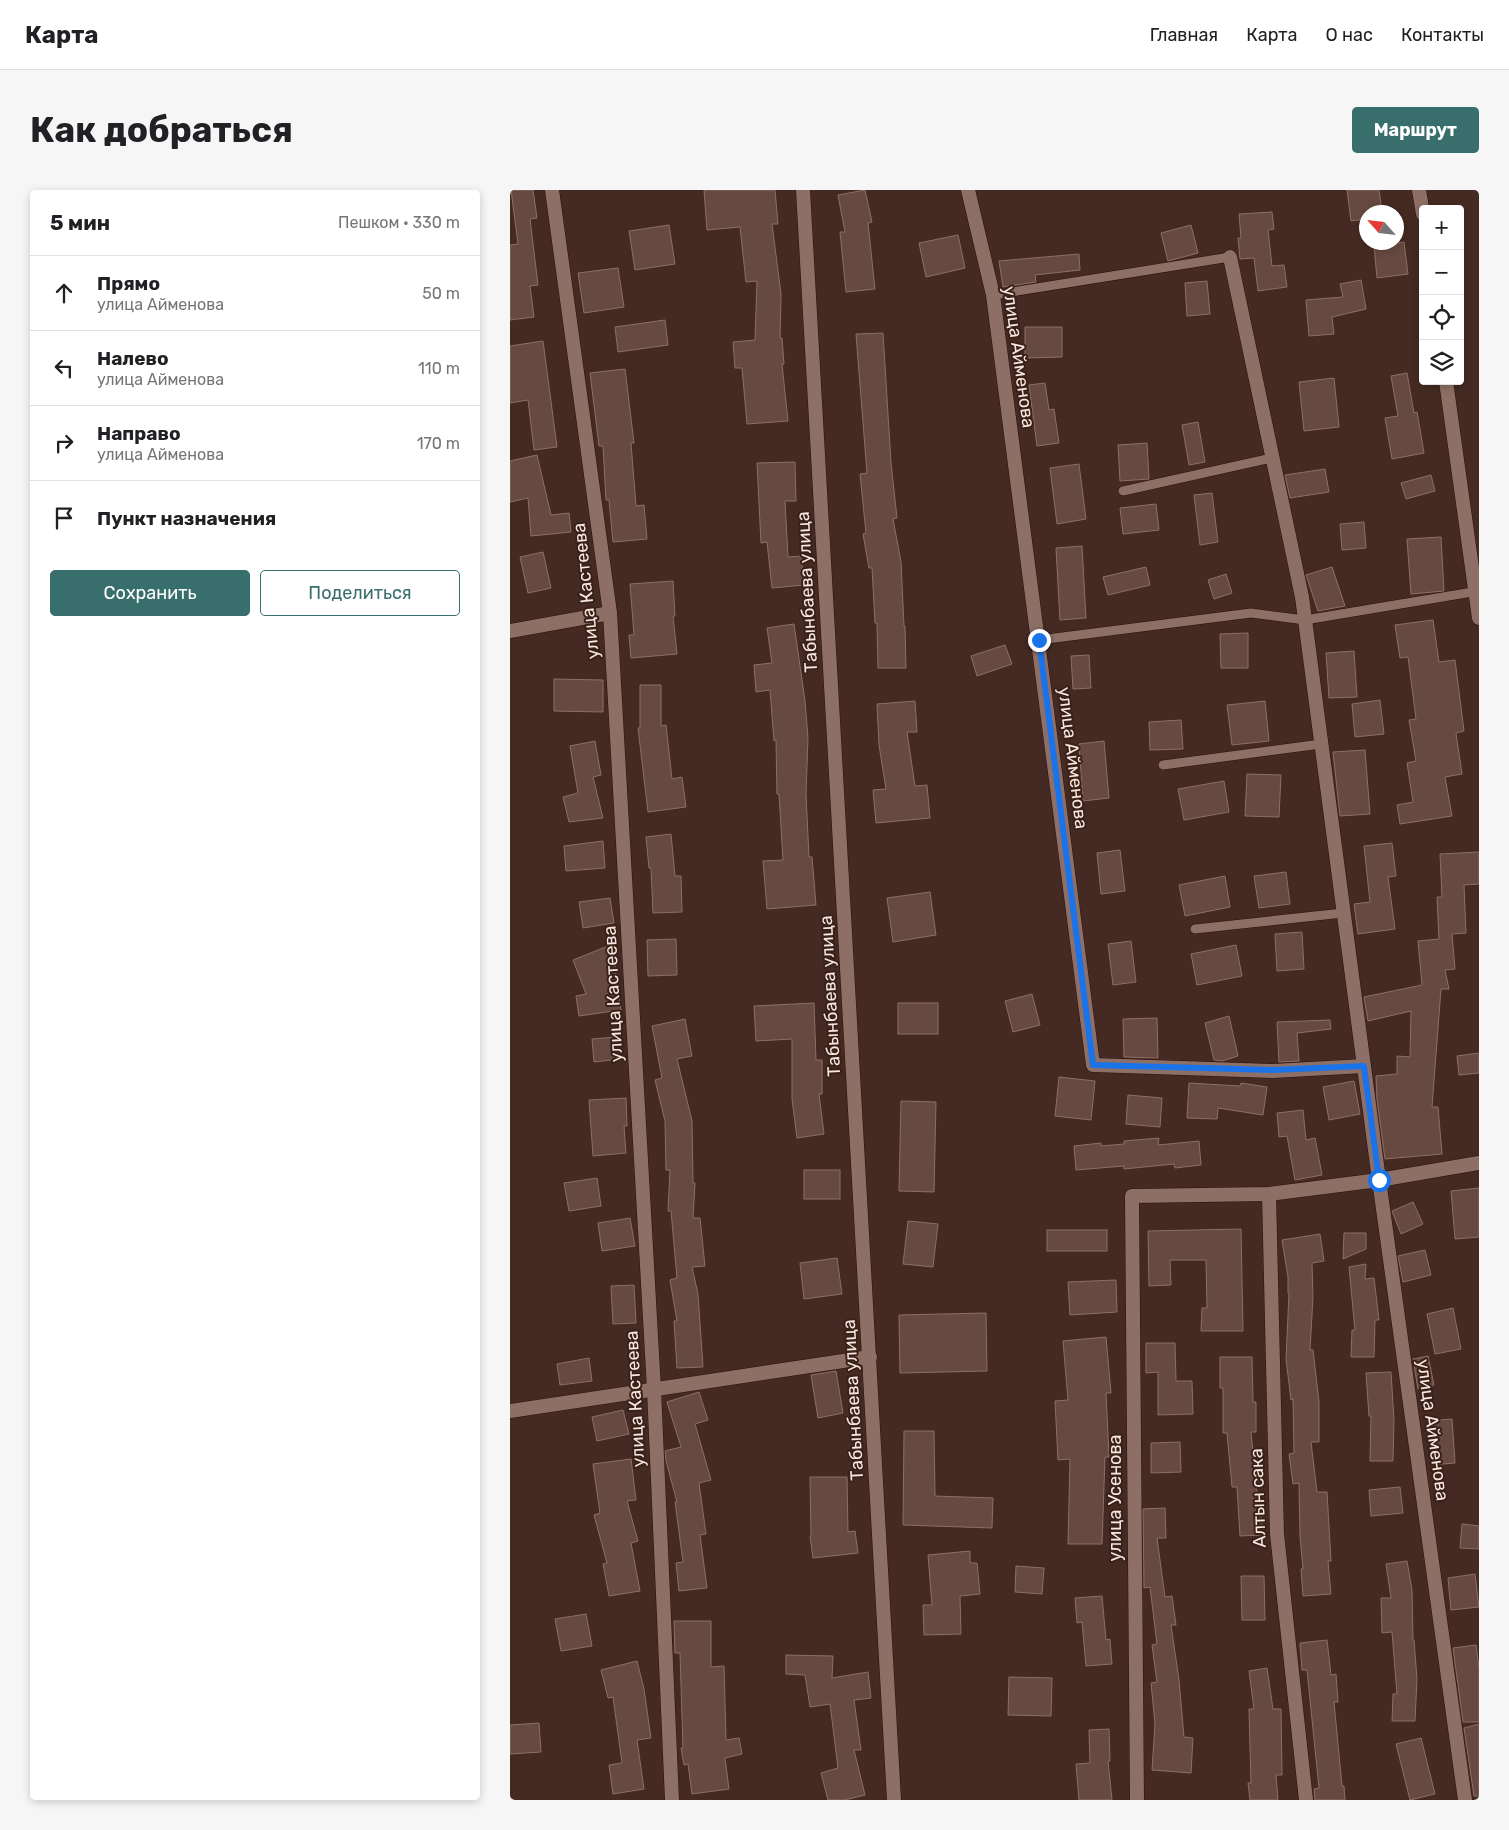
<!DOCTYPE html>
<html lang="ru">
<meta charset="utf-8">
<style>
:root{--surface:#fff;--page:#f6f6f6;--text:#202124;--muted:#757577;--line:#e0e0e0;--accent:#386f6c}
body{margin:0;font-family:Rubik,sans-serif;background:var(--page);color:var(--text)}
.controls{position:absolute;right:15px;top:15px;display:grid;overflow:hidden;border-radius:5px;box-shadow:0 2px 8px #0003}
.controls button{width:45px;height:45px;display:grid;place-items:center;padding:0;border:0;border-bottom:1px solid var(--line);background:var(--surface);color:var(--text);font:25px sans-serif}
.compass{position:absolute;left:849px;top:15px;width:45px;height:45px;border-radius:50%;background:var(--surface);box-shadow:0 2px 8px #0003;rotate:297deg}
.stop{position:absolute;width:15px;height:15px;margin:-11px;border:4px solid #1a73e8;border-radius:50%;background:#fff}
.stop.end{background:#1a73e8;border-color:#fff;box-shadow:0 1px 5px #0008}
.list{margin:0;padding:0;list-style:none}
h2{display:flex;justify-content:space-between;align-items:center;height:65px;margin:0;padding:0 20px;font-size:21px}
h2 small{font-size:16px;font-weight:400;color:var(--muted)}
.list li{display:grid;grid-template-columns:32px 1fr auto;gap:15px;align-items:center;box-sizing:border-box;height:75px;padding:0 20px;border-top:1px solid var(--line)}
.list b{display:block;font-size:19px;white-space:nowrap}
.list p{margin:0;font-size:16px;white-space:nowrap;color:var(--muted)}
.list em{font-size:16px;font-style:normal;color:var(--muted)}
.actions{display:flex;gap:10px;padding:15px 20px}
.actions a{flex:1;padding:11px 0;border:1px solid var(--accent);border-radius:5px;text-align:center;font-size:18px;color:var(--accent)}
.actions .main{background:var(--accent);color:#fff}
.icon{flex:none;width:28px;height:28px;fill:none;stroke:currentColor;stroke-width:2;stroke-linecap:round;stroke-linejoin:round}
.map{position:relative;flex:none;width:969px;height:1610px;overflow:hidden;border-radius:5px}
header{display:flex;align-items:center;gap:30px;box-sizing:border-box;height:70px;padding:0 25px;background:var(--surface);border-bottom:1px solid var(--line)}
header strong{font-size:24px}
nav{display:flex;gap:28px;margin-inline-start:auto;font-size:18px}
.intro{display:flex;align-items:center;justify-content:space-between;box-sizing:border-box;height:120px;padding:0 30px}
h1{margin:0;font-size:35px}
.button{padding:12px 22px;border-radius:5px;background:var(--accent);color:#fff;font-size:18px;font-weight:700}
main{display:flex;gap:30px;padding:0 30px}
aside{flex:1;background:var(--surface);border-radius:5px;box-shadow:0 2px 8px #0003}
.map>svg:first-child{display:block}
</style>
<header>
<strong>Карта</strong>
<nav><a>Главная</a><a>Карта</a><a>О нас</a><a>Контакты</a></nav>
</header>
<div class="intro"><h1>Как добраться</h1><a class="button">Маршрут</a></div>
<main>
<aside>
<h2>5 мин<small>Пешком · 330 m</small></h2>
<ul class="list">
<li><svg class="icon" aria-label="ahead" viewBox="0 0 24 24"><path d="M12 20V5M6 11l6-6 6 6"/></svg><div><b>Прямо</b><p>улица Айменова</p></div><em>50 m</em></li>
<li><svg class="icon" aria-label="left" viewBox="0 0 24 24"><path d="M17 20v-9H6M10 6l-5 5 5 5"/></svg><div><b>Налево</b><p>улица Айменова</p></div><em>110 m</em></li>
<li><svg class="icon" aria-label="right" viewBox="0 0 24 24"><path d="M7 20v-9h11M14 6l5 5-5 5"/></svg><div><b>Направо</b><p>улица Айменова</p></div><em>170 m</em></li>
<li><svg class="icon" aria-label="arrive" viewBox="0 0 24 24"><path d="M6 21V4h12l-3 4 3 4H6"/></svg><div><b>Пункт назначения</b></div></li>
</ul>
<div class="actions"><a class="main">Сохранить</a><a>Поделиться</a></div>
</aside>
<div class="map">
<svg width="969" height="1610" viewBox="0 0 969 1610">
<rect width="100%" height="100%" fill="#442a22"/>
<!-- building -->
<g fill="#664941" stroke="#8e6f66">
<polygon points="1,0 23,0 27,28 20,29 28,95 20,96 24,127 0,130 0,55 8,54"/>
<polygon points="194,0 265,0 268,34 262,34 271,104 270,148 272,148 274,174 272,174 278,231 237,234 232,178 225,178 223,152 245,150 247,91 236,92 230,37 197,40"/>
<polygon points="355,0 362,32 358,33 365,99 336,102 330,42 335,42 328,5"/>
<polygon points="837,0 869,0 872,22 856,22 856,29 841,31"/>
<polygon points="762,22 764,39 758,40 762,76 774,75 777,97 748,101 744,68 730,69 728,48 731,48 729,24"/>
<polygon points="159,35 165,74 125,80 119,41"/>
<polygon points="681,35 688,63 658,71 651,43"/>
<polygon points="448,45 455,78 416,87 409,53"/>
<polygon points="894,52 898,84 867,88 864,56"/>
<polygon points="569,64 570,80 525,85 526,92 493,97 489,71"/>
<polygon points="108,78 114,117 74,123 68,83"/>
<polygon points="851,90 856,119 822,127 824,144 799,146 796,110 833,107 830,94"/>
<polygon points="697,91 700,124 677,126 675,93"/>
<polygon points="155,130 158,155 108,162 105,137"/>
<polygon points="515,137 552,137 552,167 515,168"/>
<polygon points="373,143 381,273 387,328 383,329 391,372 394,436 395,436 396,478 368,478 367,433 365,433 362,378 359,378 353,344 356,343 350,284 357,283 346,144"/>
<polygon points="33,151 47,257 24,260 18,210 0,213 0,156"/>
<polygon points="115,179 124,253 121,253 126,316 134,315 137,349 103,352 99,310 96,310 93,256 89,256 80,183"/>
<polygon points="897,183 904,223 907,222 914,263 882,269 875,228 888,226 881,186"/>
<polygon points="824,188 829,237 794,241 789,192"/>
<polygon points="535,193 539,220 544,219 549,253 527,256 519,195"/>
<polygon points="688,232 695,272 679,275 672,235"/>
<polygon points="637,253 639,289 610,291 608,255"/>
<polygon points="27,265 41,325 59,323 61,342 21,346 18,308 0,312 0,271"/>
<polygon points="285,272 286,311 275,311 278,367 291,366 294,395 262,398 257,352 251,353 247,273"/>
<polygon points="569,274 576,329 547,334 540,278"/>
<polygon points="815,279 819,302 780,308 775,285"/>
<polygon points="921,285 925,301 896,309 891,293"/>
<polygon points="702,303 708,352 690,355 684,305"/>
<polygon points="646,314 649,340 613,344 610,318"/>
<polygon points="854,332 856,358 832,360 830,334"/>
<polygon points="931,347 934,401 901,404 897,349"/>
<polygon points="572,356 576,428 550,430 546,358"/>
<polygon points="33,362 41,398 18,403 10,367"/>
<polygon points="636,377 640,395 598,405 593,387"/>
<polygon points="822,377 835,416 808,421 796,385"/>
<polygon points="716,384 722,403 704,409 698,390"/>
<polygon points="163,391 165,426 163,426 167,464 121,468 119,445 124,445 120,394"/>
<polygon points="923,430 929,472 945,470 954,541 946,543 952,584 935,587 942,626 890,634 887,615 903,612 897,573 906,571 899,530 906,529 898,467 890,468 885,435"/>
<polygon points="284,434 295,511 298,548 296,604 299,667 302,667 306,715 257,719 253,671 273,670 269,604 267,604 266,550 264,551 260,500 246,502 244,475 262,473 257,438"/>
<polygon points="738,443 738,478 711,478 710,444"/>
<polygon points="495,455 502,474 467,486 461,466"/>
<polygon points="844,461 847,507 819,508 816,463"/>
<polygon points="579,465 581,498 563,499 561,466"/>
<polygon points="44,489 93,490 93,522 44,521"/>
<polygon points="130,495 151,495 151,536 156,535 162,589 172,587 176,617 138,622 128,538 130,538"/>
<polygon points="870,510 874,544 845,547 842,514"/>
<polygon points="405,511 407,542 397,542 405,596 417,595 420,628 366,633 363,600 376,599 369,555 367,514"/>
<polygon points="755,511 759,551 722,555 717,515"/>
<polygon points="671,530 673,559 640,560 639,532"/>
<polygon points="85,551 91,585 83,587 93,628 59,632 53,607 68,603 60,556"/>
<polygon points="594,551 599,608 573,611 569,554"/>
<polygon points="855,560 860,624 830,626 823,562"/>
<polygon points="737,584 771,585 769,627 735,626"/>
<polygon points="714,591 719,622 674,630 668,599"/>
<polygon points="161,644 165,686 171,686 172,722 143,723 141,678 139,678 136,647"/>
<polygon points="93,651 95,678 56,681 54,656"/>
<polygon points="882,653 886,686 878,687 885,739 848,744 844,714 860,712 854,656"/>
<polygon points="610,660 615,701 591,704 587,663"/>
<polygon points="969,662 969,694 954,695 956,743 942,744 945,779 935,780 939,799 931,799 922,917 928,917 932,964 875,969 867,910 866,886 887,884 887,866 900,867 901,821 858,831 854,807 912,795 908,751 929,749 927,707 932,707 930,664"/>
<polygon points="776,682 780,714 749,718 744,686"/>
<polygon points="715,686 720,717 675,726 669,695"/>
<polygon points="420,702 426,745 383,752 377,708"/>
<polygon points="100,708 104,733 73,738 69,712"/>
<polygon points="792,742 794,779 767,781 765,744"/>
<polygon points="166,749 167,785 138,786 137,750"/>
<polygon points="621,751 626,792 603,795 598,754"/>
<polygon points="726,755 732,786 687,795 681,764"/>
<polygon points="98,756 106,778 105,779 111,820 69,826 66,806 76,804 63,770"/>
<polygon points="522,804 530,835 503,842 495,811"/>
<polygon points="304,813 306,870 312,870 312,904 309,904 314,944 287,948 282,909 282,849 246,851 244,816"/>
<rect x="388" y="813" width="40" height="31"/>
<polygon points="719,826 728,866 712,871 704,870 695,833"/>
<polygon points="647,828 648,868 614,867 613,829"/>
<polygon points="175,829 182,866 167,869 182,931 183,993 185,993 183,1028 190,1028 195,1076 182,1077 188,1104 193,1177 167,1178 164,1131 167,1131 160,1090 167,1088 161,1021 158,1021 160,980 156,980 155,931 145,890 152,888 142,836"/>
<polygon points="820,830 821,839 787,843 789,871 769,872 767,832"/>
<polygon points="106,847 109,869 84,872 82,849"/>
<polygon points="969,863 969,883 949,885 947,866"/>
<polygon points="549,887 585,891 581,930 545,926"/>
<polygon points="844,891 850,924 819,930 813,897"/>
<polygon points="679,893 730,896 731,893 757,897 753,925 708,918 707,929 677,928"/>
<polygon points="618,905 652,908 650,937 616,934"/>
<polygon points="116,908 117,936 114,936 116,963 83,966 79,910"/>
<polygon points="391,911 426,912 424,1002 389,1001"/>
<polygon points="793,920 796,950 805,948 812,985 785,990 777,946 769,947 767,923"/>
<polygon points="649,948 648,955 689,951 691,975 665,978 664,974 614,979 614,976 566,980 564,956 591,953 591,956 614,954 614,951"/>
<rect x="294" y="980" width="36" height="29"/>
<polygon points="87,988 91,1016 59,1021 54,993"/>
<polygon points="969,998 969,1047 945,1049 941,1001"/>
<polygon points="903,1012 913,1034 891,1044 882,1021"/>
<polygon points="120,1028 125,1056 92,1061 88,1033"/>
<polygon points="398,1031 428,1034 423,1077 393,1074"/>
<polygon points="731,1039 733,1141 691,1141 692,1118 697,1118 696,1070 660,1070 661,1095 639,1096 638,1041"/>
<rect x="537" y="1040" width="60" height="21"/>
<polygon points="834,1043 856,1043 856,1059 833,1069"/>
<polygon points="810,1044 814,1071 802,1073 803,1107 800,1160 803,1160 809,1212 809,1252 801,1252 807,1302 817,1302 821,1371 818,1371 821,1404 793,1406 791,1379 793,1379 790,1346 789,1293 783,1294 779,1264 784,1263 783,1209 781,1210 776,1169 779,1103 778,1103 778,1087 772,1050"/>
<polygon points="915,1060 921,1085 893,1092 888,1066"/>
<polygon points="327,1068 332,1104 294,1109 290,1073"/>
<polygon points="856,1074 855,1089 864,1088 869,1130 865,1130 864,1167 841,1167 842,1140 845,1140 839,1077"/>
<polygon points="606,1090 607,1122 560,1125 558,1092"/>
<polygon points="124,1095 126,1133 103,1134 101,1096"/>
<polygon points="943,1118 951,1159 925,1164 917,1124"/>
<polygon points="476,1123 477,1181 390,1183 389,1125"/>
<polygon points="596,1147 601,1203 596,1203 599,1267 595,1267 592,1354 558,1354 560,1269 548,1270 545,1211 558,1210 553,1151"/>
<polygon points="636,1153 665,1153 666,1191 682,1191 683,1224 648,1225 648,1182 636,1183"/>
<polygon points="918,1166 924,1195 908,1199 903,1169"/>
<polygon points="710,1167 742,1167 743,1212 746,1212 746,1242 741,1242 748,1313 751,1313 753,1345 730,1346 727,1297 722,1297 717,1243 713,1243 713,1198 710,1198"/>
<polygon points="79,1168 82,1191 50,1195 47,1174"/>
<polygon points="326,1181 333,1223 308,1228 301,1185"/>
<polygon points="881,1182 884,1230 883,1271 860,1271 861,1226 859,1226 856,1183"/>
<polygon points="189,1202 198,1230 185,1234 201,1290 189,1293 196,1344 190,1345 197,1398 169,1401 166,1373 173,1372 165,1312 167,1312 156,1271 155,1261 171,1257 157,1212"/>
<polygon points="113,1220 119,1244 87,1251 82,1227"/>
<polygon points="942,1229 945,1273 921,1275 919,1231"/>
<polygon points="394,1241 424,1241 425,1306 483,1308 482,1338 393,1335"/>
<polygon points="670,1252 671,1282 641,1283 641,1253"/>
<polygon points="121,1269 126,1310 117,1311 128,1351 121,1353 130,1401 99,1406 93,1374 97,1373 84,1325 90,1323 83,1274"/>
<polygon points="300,1287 337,1287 338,1342 345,1341 348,1363 303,1368 300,1346 301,1346"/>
<polygon points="890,1297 893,1323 861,1326 859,1300"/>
<polygon points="655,1318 656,1348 647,1348 655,1407 662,1406 666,1435 661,1435 669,1490 674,1547 683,1548 681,1583 642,1580 645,1534 641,1493 647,1492 642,1455 647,1454 640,1397 634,1398 633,1319"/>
<polygon points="952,1334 969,1336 969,1359 950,1358"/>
<polygon points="460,1361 460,1373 467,1373 470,1404 450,1406 451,1444 414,1445 413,1415 422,1415 418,1365"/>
<polygon points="897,1371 902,1400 903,1450 904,1450 907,1489 905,1531 882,1531 883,1504 887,1504 882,1442 872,1443 871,1408 881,1408 876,1374"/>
<polygon points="506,1376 534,1378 532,1404 505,1402"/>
<polygon points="965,1384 969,1417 941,1420 938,1388"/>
<polygon points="731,1386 754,1386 755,1430 732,1430"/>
<polygon points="592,1406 596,1450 600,1449 602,1474 576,1476 572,1432 567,1433 565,1408"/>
<polygon points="76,1424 82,1456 51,1461 45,1429"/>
<polygon points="164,1431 201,1431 201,1477 214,1476 216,1550 229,1548 232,1564 215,1568 219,1599 182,1604 178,1574 174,1575 171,1558 173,1558 170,1463 165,1463"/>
<polygon points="817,1450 821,1485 826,1484 828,1512 824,1512 832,1596 834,1596 835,1610 805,1610 804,1599 809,1598 797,1480 792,1480 790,1453"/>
<polygon points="966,1455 969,1478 969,1532 953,1532 943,1458"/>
<polygon points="276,1465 323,1466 322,1488 358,1482 361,1508 344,1510 351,1560 344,1560 355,1605 335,1610 318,1610 311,1583 328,1578 320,1514 300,1517 295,1485 276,1484"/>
<polygon points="127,1471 134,1499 141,1548 127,1550 134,1599 103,1604 99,1575 112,1573 103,1507 98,1508 91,1480"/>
<polygon points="757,1478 763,1519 771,1519 772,1585 766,1585 768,1610 740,1610 738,1593 741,1593 739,1519 744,1519 739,1481"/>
<polygon points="499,1487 542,1488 541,1526 498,1525"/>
<polygon points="29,1533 31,1562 0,1564 0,1535"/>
<polygon points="969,1534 969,1606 964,1606 954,1538"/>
<polygon points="599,1539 600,1571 598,1571 602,1610 569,1610 566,1574 580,1573 579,1540"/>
<polygon points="911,1548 925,1604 900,1610 886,1554"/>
</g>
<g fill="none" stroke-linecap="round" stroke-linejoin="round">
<defs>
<g id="service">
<polyline points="483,105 720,67"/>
<polyline points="613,301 762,268"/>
<polyline points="529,450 741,423 795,430 969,401"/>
<polyline points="653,575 811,554"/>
<polyline points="685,739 833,723"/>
</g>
<g id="minor">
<polyline points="42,0 100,423 144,1199 162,1610"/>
<polyline points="293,0 384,1610"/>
<polyline points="458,0 483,105 583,875 763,881 854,876"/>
<polyline points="909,0 913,24"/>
<polyline points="720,67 792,407 869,990 955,1610"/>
<polyline points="936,191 969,428"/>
<polyline points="0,441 100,423"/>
<polyline points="759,1004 767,1344 796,1610"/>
<polyline points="0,1221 360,1167"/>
<polyline points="627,1610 622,1006 759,1004 869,990 969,973"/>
</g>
</defs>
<!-- service casing -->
<use href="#service" stroke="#2a110b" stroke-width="10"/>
<!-- minor casing -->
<use href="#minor" stroke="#2a110b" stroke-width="15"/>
<!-- service -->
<use href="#service" stroke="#8e6f65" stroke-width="9"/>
<!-- minor -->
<use href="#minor" stroke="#8e6f65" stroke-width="14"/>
</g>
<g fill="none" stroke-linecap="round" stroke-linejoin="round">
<!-- route -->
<polyline stroke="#1a73e8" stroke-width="6" points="529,450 583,875 763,880 854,876 869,990"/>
</g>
<g text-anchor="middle" stroke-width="4" stroke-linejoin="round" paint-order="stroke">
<!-- street labels -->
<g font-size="18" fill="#f8e6e0" stroke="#392018">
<text transform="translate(509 167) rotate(82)" y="6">улица Айменова</text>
<text transform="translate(76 401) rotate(-96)" y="6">улица Кастеева</text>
<text transform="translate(297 402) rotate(-93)" y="6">Табынбаева улица</text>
<text transform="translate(563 568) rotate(83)" y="6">улица Айменова</text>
<text transform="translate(103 804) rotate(-93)" y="6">улица Кастеева</text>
<text transform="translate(320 806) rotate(-93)" y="6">Табынбаева улица</text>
<text transform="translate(125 1209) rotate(-93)" y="6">улица Кастеева</text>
<text transform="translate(343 1210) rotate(-93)" y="6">Табынбаева улица</text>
<text transform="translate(923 1240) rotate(82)" y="6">улица Айменова</text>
<text transform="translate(605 1308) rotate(-90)" y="6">улица Усенова</text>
<text transform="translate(748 1308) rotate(-92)" y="6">Алтын сака</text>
</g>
</g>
</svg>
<div class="controls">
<button>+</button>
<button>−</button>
<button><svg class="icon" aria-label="locate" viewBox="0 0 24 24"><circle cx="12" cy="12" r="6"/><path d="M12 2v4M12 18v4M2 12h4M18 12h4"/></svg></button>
<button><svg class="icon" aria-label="layers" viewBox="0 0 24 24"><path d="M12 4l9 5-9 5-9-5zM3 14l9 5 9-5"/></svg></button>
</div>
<svg class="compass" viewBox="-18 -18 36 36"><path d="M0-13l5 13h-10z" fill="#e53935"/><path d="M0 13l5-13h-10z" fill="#757577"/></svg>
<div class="stop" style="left:869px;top:990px"></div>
<div class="stop end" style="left:529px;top:450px"></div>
</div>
</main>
